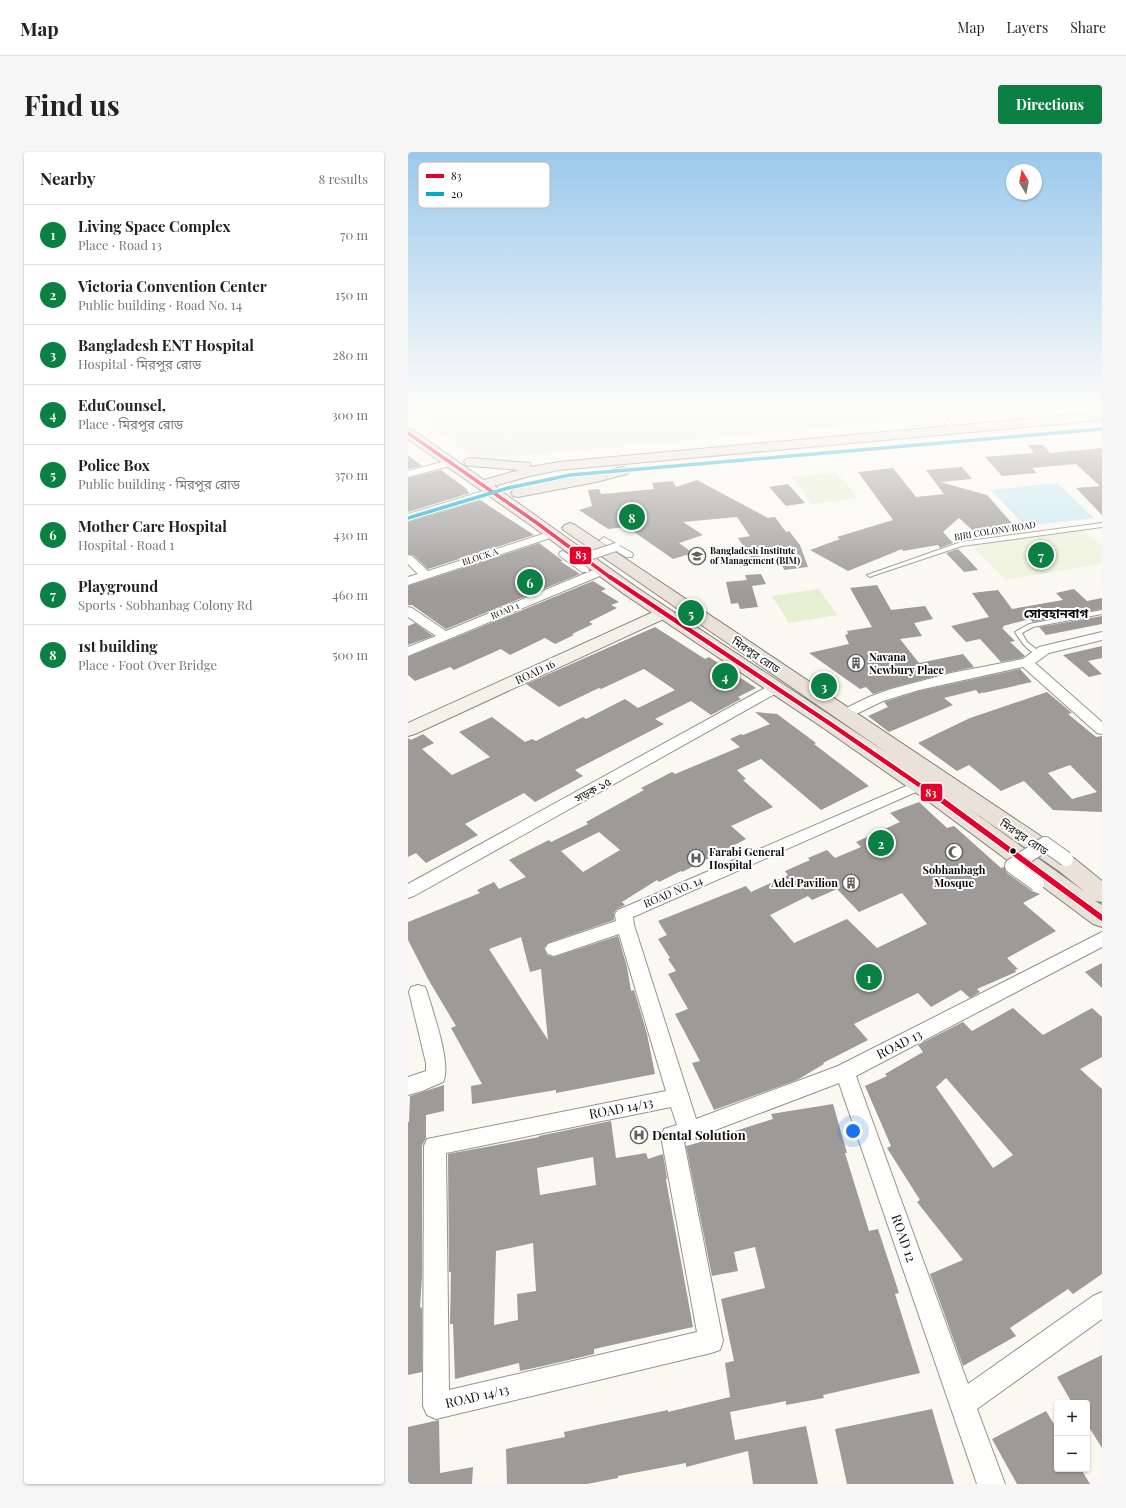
<!DOCTYPE html>
<meta charset="utf-8">
<style>
:root{--surface:#fff;--page:#f6f6f6;--text:#222;--muted:#767676;--line:#e0e0e0;--accent:#0b8043}
body{margin:0;font-family:"Playfair Display","Noto Sans Bengali",serif;background:var(--page);color:var(--text)}
.controls{position:absolute;right:12px;bottom:12px;display:grid;overflow:hidden;border-radius:4px;box-shadow:0 1px 3px #0004}
.controls button{width:36px;height:36px;display:grid;place-items:center;padding:0;border:0;border-bottom:1px solid var(--line);background:var(--surface);color:var(--text);font:20px sans-serif}
.compass{position:absolute;left:598px;top:12px;width:36px;height:36px;border-radius:50%;background:var(--surface);box-shadow:0 1px 3px #0004;rotate:350deg}
.you{position:absolute;left:445px;top:979px;width:14px;height:14px;margin:-10px;border:3px solid #fff;border-radius:50%;background:#1a73e8;box-shadow:0 0 0 6px #1a73e833}
.badge{display:grid;place-items:center;width:26px;height:26px;border-radius:50%;background:var(--accent);color:#fff;font-size:13px;font-weight:700}
.pin{position:absolute;translate:-50% -50%;border:2px solid #fff;box-shadow:0 1px 4px #0006}
.list{margin:0;padding:0;list-style:none}
h2{display:flex;justify-content:space-between;align-items:center;height:52px;margin:0;padding:0 16px;font-size:17px}
h2 small{font-size:13px;font-weight:400;color:var(--muted)}
.list li{display:grid;grid-template-columns:26px 1fr auto;gap:12px;align-items:center;box-sizing:border-box;height:60px;padding:0 16px;border-top:1px solid var(--line)}
.list b{display:block;font-size:15px;white-space:nowrap}
.list p{margin:0;font-size:13px;white-space:nowrap;color:var(--muted)}
.list em{font-size:13px;font-style:normal;color:var(--muted)}
.map{position:relative;flex:none;width:694px;height:1332px;overflow:hidden;border-radius:4px}
header{display:flex;align-items:center;gap:24px;box-sizing:border-box;height:56px;padding:0 20px;background:var(--surface);border-bottom:1px solid var(--line)}
header strong{font-size:19px}
nav{display:flex;gap:22px;margin-inline-start:auto;font-size:14px}
.intro{display:flex;align-items:center;justify-content:space-between;box-sizing:border-box;height:96px;padding:0 24px}
h1{margin:0;font-size:28px}
.button{padding:10px 18px;border-radius:4px;background:var(--accent);color:#fff;font-size:14px;font-weight:700}
main{display:flex;gap:24px;padding:0 24px}
aside{flex:1;background:var(--surface);border-radius:4px;box-shadow:0 1px 3px #0004}
.map>svg:first-child{display:block}
</style>
<header>
<strong>Map</strong>
<nav><a>Map</a><a>Layers</a><a>Share</a></nav>
</header>
<div class="intro"><h1>Find us</h1><a class="button">Directions</a></div>
<main>
<aside>
<h2>Nearby<small>8 results</small></h2>
<ul class="list">
<li><span class="badge">1</span><div><b>Living Space Complex</b><p>Place · Road 13</p></div><em>70 m</em></li>
<li><span class="badge">2</span><div><b>Victoria Convention Center</b><p>Public building · Road No. 14</p></div><em>150 m</em></li>
<li><span class="badge">3</span><div><b>Bangladesh ENT Hospital</b><p>Hospital · মিরপুর রোড</p></div><em>280 m</em></li>
<li><span class="badge">4</span><div><b>EduCounsel,</b><p>Place · মিরপুর রোড</p></div><em>300 m</em></li>
<li><span class="badge">5</span><div><b>Police Box</b><p>Public building · মিরপুর রোড</p></div><em>370 m</em></li>
<li><span class="badge">6</span><div><b>Mother Care Hospital</b><p>Hospital · Road 1</p></div><em>430 m</em></li>
<li><span class="badge">7</span><div><b>Playground</b><p>Sports · Sobhanbag Colony Rd</p></div><em>460 m</em></li>
<li><span class="badge">8</span><div><b>1st building</b><p>Place · Foot Over Bridge</p></div><em>500 m</em></li>
</ul>
</aside>
<div class="map">
<svg width="694" height="1332" viewBox="0 0 694 1332">
<rect width="100%" height="100%" fill="#faf8f1"/>
<!-- green -->
<g fill="#e5efd2">
<polygon points="0,254 510,254 522,267 69,307 0,257"/>
<polygon points="541,254 616,254 548,261"/>
<polygon points="428,320 450,346 404,352 384,325"/>
<polygon points="411,437 429,463 381,471 364,444"/>
</g>
<!-- pitch -->
<polygon fill="#eef2dc" points="673,377 694,394 694,412 598,428 564,394"/>
<!-- water -->
<polygon fill="#c9e8f2" points="649,331 686,366 617,374 583,338"/>
<!-- building -->
<g fill="#9d9a97" fill-rule="evenodd">
<polygon points="620,293 635,293 642,301 694,296 694,363 668,336 692,334 668,312 624,316 629,321 594,324 577,305 626,301"/>
<polygon points="0,303 14,314 0,317"/>
<polygon points="554,315 564,327 532,330 579,343 611,379 572,385 551,366 535,380 545,391 532,396 530,393 495,399 494,397 440,419 402,398 432,387 429,385 485,368 450,320 485,316 508,345 536,342 518,318"/>
<polygon points="33,318 60,338 58,338 62,341 0,360 0,326"/>
<polygon points="289,328 360,366 367,365 378,380 381,379 392,393 400,415 376,418 370,402 343,406 330,386 342,384 329,365 275,370 295,383 271,391 285,401 265,407 219,375 200,377 171,358 184,354 180,338 191,337 193,342 206,341 246,337 244,331 265,329 268,335"/>
<polygon points="380,332 397,351 378,354 361,335"/>
<polygon points="72,348 126,383 20,417 5,403 0,402 0,370"/>
<polygon points="131,391 155,409 152,409 172,422 38,477 4,453 0,453 0,434"/>
<polygon points="550,397 561,408 570,418 556,420 538,401"/>
<polygon points="353,422 358,432 344,434 350,455 332,457 330,451 323,452 318,430 339,428 337,423"/>
<polygon points="185,429 198,437 193,439 211,450 203,453 209,456 181,470 185,472 164,482 166,483 147,492 137,486 102,503 93,497 46,518 42,515 7,529 0,523 0,505"/>
<polygon points="469,433 483,458 517,454 525,467 506,471 514,484 492,487 511,511 555,502 566,515 543,520 483,536 465,542 458,535 452,537 401,501 441,492 437,483 440,482 439,479 464,475 442,436"/>
<polygon points="666,437 679,449 694,446 694,457 625,470 622,467 595,474 596,475 594,476 607,489 602,490 617,504 614,506 593,510 572,487 558,490 543,474 581,465 564,441 590,438 604,457 655,448 648,441"/>
<polygon points="694,464 694,472 638,483 631,475"/>
<polygon points="7,471 25,484 0,493 0,474"/>
<polygon points="247,475 297,507 301,505 348,536 330,545 333,547 303,563 283,549 247,567 256,572 167,618 175,624 127,650 116,641 57,672 70,683 18,711 8,701 0,705 0,586 3,588 15,582 26,591 14,597 44,623 82,605 51,580 84,565 117,590 124,587 128,589 175,565 178,567 217,547 230,556 267,538 236,517 193,537 191,536 151,555 118,532"/>
<polygon points="694,494 694,506 680,509 694,522 681,525 655,503"/>
<polygon points="612,517 624,530 575,541 575,540 571,542 568,538 536,546 545,553 481,580 460,564 480,555 476,550 511,539"/>
<path d="M639,540L664,561L660,562L688,585L694,584V660L645,658L616,629L593,639L561,613L549,619L510,591L562,566ZM662,613L689,640L664,647L640,621Z"/>
<path d="M347,560L369,562L408,591L406,592L461,634L413,658L353,607L329,618L338,627L335,628L365,655L323,674L338,687L274,720L273,719L251,730L249,728L214,750L217,753L209,757L206,761V768L140,791L136,796L139,803L146,805L210,784L219,815L223,839L226,838L239,882L247,922L148,941V938L64,952L63,934L74,932L43,876L48,874L20,827L0,788V770L72,741L69,738L86,730L91,737L118,725L101,708L141,688L143,690L180,672L178,670L236,638L233,636L264,620L267,622L332,595L322,587L333,582L335,583L362,572ZM191,680L212,698L175,720L153,699ZM113,785L122,820L133,817L140,888L81,797Z"/>
<path d="M511,650L539,676L546,674L593,716L596,715L599,721L624,739L632,742L615,751L648,779L599,806L610,817L607,818L608,820L569,837L572,840L562,846L553,838L523,855L510,841L446,872L460,888L415,911L416,912L389,928L306,958L284,911L292,909L267,862L280,857L260,822L268,819L260,807L262,806L250,787L259,783L250,769L338,734L343,740L380,723L377,719L402,708L400,706L419,698L427,706L453,695L448,690L492,670L482,661ZM429,737L451,760L494,741L519,772L469,796L439,767L386,791L362,763L400,744L404,748Z"/>
<polygon points="694,811 694,836 677,820"/>
<path d="M605,856L635,883L684,856L694,865V905L672,917L694,937V1122L665,1142L660,1137L602,1176L608,1184L555,1214L522,1122L555,1108L509,1050L512,1048L479,996L483,994L457,934L479,924L477,922L515,900L510,893L555,870L564,879ZM538,926L605,1003L585,1016L528,935Z"/>
<polygon points="36,933 36,959 18,963 18,986 14,994 14,1125 12,1156 14,1155 14,1220 0,1223 0,970 1,970 2,944"/>
<polygon points="425,952 439,1001 437,1001 461,1079 470,1077 491,1141 487,1142 512,1221 415,1243 416,1246 378,1253 378,1249 322,1260 327,1288 398,1274 410,1332 345,1332 340,1299 278,1315 278,1311 210,1324 210,1326 179,1332 99,1332 98,1297 157,1285 156,1280 260,1258 260,1260 322,1245 317,1211 326,1209 313,1147 357,1136 347,1095 326,1100 330,1119 304,1124 278,994 318,983 318,982 365,967 363,962"/>
<path d="M203,969L208,1006L238,1001L240,1007L255,1002L259,1026L258,1028L285,1175L186,1197V1202L135,1214L112,1219L111,1211L47,1227L45,1172H42L43,1120H41L40,1002L131,985V984ZM185,1005L188,1033L132,1043L129,1016ZM125,1091L128,1139L109,1142L110,1168L86,1173L88,1099Z"/>
<polygon points="694,1203 694,1296 679,1272 679,1251 664,1251 649,1225"/>
<polygon points="524,1257 546,1332 439,1332 427,1277"/>
<polygon points="638,1259 649,1277 649,1317 673,1317 682,1332 609,1332 584,1287"/>
<polygon points="31,1268 32,1321 65,1315 64,1332 0,1332 0,1275"/>
</g>
<g fill="none" stroke-linecap="round" stroke-linejoin="round">
<defs>
<g id="service">
<polygon points="521,254 526,254 549,277 549,279 545,279"/>
<polygon points="694,371 694,375 554,394 464,424 462,425 459,423 553,390"/>
<path d="M694,458V462L625,475L614,481L619,490L632,500V502C621,503 612,488 607,480L621,472Z"/>
</g>
<g id="pedestrian">
<polygon points="196,385 224,401 225,403 224,405 218,405 193,390 192,388"/>
<polygon points="155,399 180,416 181,418 180,420 174,420 152,404 151,402 152,400"/>
</g>
<g id="minor">
<polygon points="42,308 47,311 46,313 0,325 0,319"/>
<polygon points="85,336 89,337 90,339 89,341 0,369 0,362"/>
<polygon points="144,379 148,380 150,382 148,384 0,433 0,425 10,422 0,412 0,403 4,404 20,419"/>
<polygon points="195,414 199,415 201,418 199,421 0,504 0,495 28,484 0,465 0,455 4,456 38,479"/>
<polygon points="694,480 694,488 641,501 627,511 694,570 694,582 689,581 615,515 511,538 475,549 442,565 437,566 432,565 430,562 432,559 461,545 483,537 543,521 615,507 631,495"/>
<polygon points="369,531 374,532 376,535 374,538 6,744 0,746 0,732 364,532"/>
<path d="M512,628L517,630L520,633L517,636L225,765L226,773L288,967L430,914L694,780V795L448,924L560,1232L685,1144L694,1140V1167L569,1257L597,1332H569L431,931L276,990L315,1189L312,1198L303,1201L28,1267L19,1263L15,1254L16,994L19,987L258,939L211,782L146,804L140,802L137,797L140,792L208,769L207,762L210,758ZM263,955L269,973L256,977L253,984L289,1180L41,1238L38,1001Z"/>
<path d="M10,833L17,835L19,840C25,860 44,913 35,930L14,939L0,943V925L18,919V911L1,840L3,835Z"/>
</g>
<polygon id="secondary" points="254,456 260,457 263,461 260,465 7,582 0,584 0,571"/>
<g id="trunk">
<path d="M694,260V268L151,318L122,324L86,334L228,435L482,603L157,379L154,376L157,373L162,371L167,373L667,707L694,729V750L687,749L694,753V775L685,772L524,652L414,575L216,442L124,374L0,287V277L5,278L76,328L111,318L63,314L58,313L56,310L58,307L63,306L122,311L123,315L151,310ZM557,654L651,719L677,740Z"/>
<path d="M214,315L219,316L221,319L219,322L188,330L110,345L105,344L103,341L105,338C141,329 178,324 214,315Z"/>
</g>
</defs>
<!-- service casing -->
<use href="#service" stroke="#949390" stroke-width="2"/>
<!-- pedestrian casing -->
<use href="#pedestrian" stroke="#949390" stroke-width="2"/>
<!-- minor casing -->
<use href="#minor" stroke="#949390" stroke-width="2"/>
<!-- secondary casing -->
<use href="#secondary" stroke="#8a8986" stroke-width="2"/>
<!-- trunk casing -->
<use href="#trunk" stroke="#81807d" stroke-width="2"/>
<!-- service -->
<use href="#service" fill="#fefefd" fill-rule="evenodd"/>
<!-- pedestrian -->
<use href="#pedestrian" fill="#fefefd" fill-rule="evenodd"/>
<!-- minor -->
<use href="#minor" fill="#fefefd" fill-rule="evenodd"/>
<!-- secondary -->
<use href="#secondary" fill="#f4f1e8" fill-rule="evenodd"/>
<!-- trunk -->
<use href="#trunk" fill="#eae1d8" fill-rule="evenodd"/>
<defs>
<polyline id="pedestrian-bridge-far1" points="166,409 208,395"/>
<polyline id="pedestrian-bridge" points="629,732 604,714 637,692 658,707"/>
</defs>
<!-- pedestrian-bridge-far1 casing -->
<use href="#pedestrian-bridge-far1" stroke="#949390" stroke-width="10" stroke-linecap="butt"/>
<!-- pedestrian-bridge casing -->
<use href="#pedestrian-bridge" stroke="#949390" stroke-width="16" stroke-linecap="butt"/>
<!-- pedestrian-bridge-far1 -->
<use href="#pedestrian-bridge-far1" stroke="#fefefd" stroke-width="8"/>
<!-- pedestrian-bridge -->
<use href="#pedestrian-bridge" stroke="#fefefd" stroke-width="14"/>
<defs>
<polyline id="bus-1-far2" points="0,281 129,371 203,426"/>
<polyline id="bus-1-far1" points="202,425 421,571 536,650"/>
<polyline id="bus-1" points="535,649 694,766"/>
<polyline id="bus-2" points="0,366 100,336 162,323 694,277"/>
</defs>
<!-- bus-1-far2 casing -->
<use href="#bus-1-far2" stroke="#fff" stroke-width="5.5"/>
<!-- bus-1-far1 casing -->
<use href="#bus-1-far1" stroke="#fff" stroke-width="7"/>
<!-- bus-1 casing -->
<use href="#bus-1" stroke="#fff" stroke-width="8"/>
<!-- bus-2 casing -->
<use href="#bus-2" stroke="#fff" stroke-width="5.5"/>
<!-- bus-1-far2 -->
<use href="#bus-1-far2" stroke="#e4002b" stroke-width="3.5"/>
<!-- bus-1-far1 -->
<use href="#bus-1-far1" stroke="#e4002b" stroke-width="4.5"/>
<!-- bus-1 -->
<use href="#bus-1" stroke="#e4002b" stroke-width="5.5"/>
<!-- bus-2 -->
<use href="#bus-2" stroke="#00a9ce" stroke-width="3.5"/>
</g>
<!-- sky -->
<linearGradient id="sky" x2="0" y2="1"><stop stop-color="#9bc9ec"/><stop offset="0.58" stop-color="#fdfcf9"/><stop offset="1" stop-color="#fdfcf9" stop-opacity="0"/></linearGradient>
<rect width="694" height="441" fill="url(#sky)"/>
<!-- icons -->
<defs>
<symbol id="school-ring" viewBox="-11 -11 22 22"><circle r="9.5" fill="#fff" stroke="#605f5d" stroke-width="1.5"/><path d="M0-5L7-2L0 1L-7-2ZM-4 1L0 2.5L4 1V4Q0 6-4 4Z" fill="#605f5d"/></symbol>
<symbol id="building-ring" viewBox="-11 -11 22 22"><circle r="9.5" fill="#fff" stroke="#605f5d" stroke-width="1.5"/><path d="M-4-6H4V6H1V3H-1V6H-4ZM-2.5-4.3h1.7v1.8h-1.7ZM.8-4.3h1.7v1.8H.8ZM-2.5-1h1.7V.8h-1.7ZM.8-1h1.7V.8H.8Z" fill="#605f5d"/></symbol>
<symbol id="mosque-ring" viewBox="-11 -11 22 22"><circle r="9.5" fill="#fff" stroke="#605f5d" stroke-width="1.5"/><path d="M3.5-4.9A6 6 0 1 0 3.5 4.9A5 5 0 1 1 3.5-4.9Z" fill="#605f5d"/></symbol>
<symbol id="hospital-ring" viewBox="-11 -11 22 22"><circle r="9.5" fill="#fff" stroke="#605f5d" stroke-width="1.5"/><path d="M-5-5h3v3.5h4V-5h3V5h-3V1.5h-4V5h-3Z" fill="#605f5d"/></symbol>
</defs>
<g fill-rule="evenodd">
<use href="#school-ring" x="279" y="394" width="20" height="20"/>
<use href="#building-ring" x="438" y="501" width="20" height="20"/>
<use href="#mosque-ring" x="536" y="690" width="20" height="20"/>
<use href="#hospital-ring" x="278" y="696" width="20" height="20"/>
<use href="#building-ring" x="433" y="721" width="20" height="20"/>
<use href="#hospital-ring" x="221" y="973" width="20" height="20"/>
</g>
<!-- markers -->
<circle fill="#0d0d0d" stroke="#fff" stroke-width="1.5" cx="605" cy="699" r="3.5"/>
<g text-anchor="middle" stroke-width="4" stroke-linejoin="round" paint-order="stroke">
<!-- far-street labels -->
<g font-size="9" fill="#0d0d0d" stroke="#fff">
<text transform="translate(587 379) rotate(-9)" y="3">BJRI COLONY ROAD</text>
<text transform="translate(72 405) rotate(-18)" y="3">BLOCK A</text>
<text transform="translate(97 459) rotate(-23)" y="3">ROAD 1</text>
</g>
<!-- far-poi labels -->
<g font-size="9" font-weight="bold" fill="#0d0d0d" stroke="#fff" text-anchor="start">
<text x="302" y="402">Bangladesh Institute<tspan x="302" dy="10">of Management (BIM)</tspan></text>
</g>
<!-- street labels -->
<g font-size="11" fill="#0d0d0d" stroke="#fff">
<text transform="translate(348 503) rotate(34)" y="4">মিরপুর রোড</text>
<text transform="translate(127 520) rotate(-25)" y="4">ROAD 16</text>
<text transform="translate(185 638) rotate(-29)" y="4">সড়ক ১৫</text>
<text transform="translate(616 685) rotate(34)" y="4">মিরপুর রোড</text>
<text transform="translate(265 740) rotate(-23)" y="4">ROAD NO. 14</text>
</g>
<!-- poi labels -->
<g font-size="11" font-weight="bold" fill="#0d0d0d" stroke="#fff" text-anchor="start">
<text x="461" y="509">Navana<tspan x="461" dy="13">Newbury Place</tspan></text>
<text x="301" y="704">Farabi General<tspan x="301" dy="13">Hospital</tspan></text>
<text x="546" y="722" text-anchor="middle">Sobhanbagh<tspan x="546" dy="13">Mosque</tspan></text>
<text x="430" y="735" text-anchor="end">Adel Pavilion</text>
</g>
<!-- far-district labels -->
<g font-size="13" font-weight="bold" fill="#0d0d0d" stroke="#fff">
<text x="648" y="466">সোবহানবাগ</text>
</g>
<!-- near-street labels -->
<g font-size="13" fill="#0d0d0d" stroke="#fff">
<text transform="translate(491 892) rotate(-27)" y="5">ROAD 13</text>
<text transform="translate(213 956) rotate(-11)" y="5">ROAD 14/13</text>
<text transform="translate(496 1086) rotate(71)" y="5">ROAD 12</text>
<text transform="translate(69 1244) rotate(-13)" y="5">ROAD 14/13</text>
</g>
<!-- near-poi labels -->
<g font-size="13" font-weight="bold" fill="#0d0d0d" stroke="#fff" text-anchor="start">
<text x="244" y="988">Dental Solution</text>
</g>
</g>
<!-- legend -->
<rect x="10" y="10" width="132" height="46" rx="6" fill="#fff" stroke="#b6b6b6" stroke-width="1"/>
<rect x="18" y="22" width="18" height="4" fill="#e4002b"/>
<rect x="18" y="40" width="18" height="4" fill="#00a9ce"/>
<g font-size="11" fill="#0d0d0d">
<text x="43" y="28">83</text>
<text x="43" y="46">20</text>
</g>
<g stroke="#fff" stroke-width="1.5">
<rect x="161" y="394" width="23" height="19" rx="4" fill="#e4002b"/>
<rect x="512" y="631" width="23" height="19" rx="4" fill="#e4002b"/>
</g>
<g font-size="11" text-anchor="middle" font-weight="bold" fill="#fff">
<text x="173" y="407">83</text>
<text x="523" y="645">83</text>
</g>
</svg>
<div class="controls">
<button>+</button>
<button>−</button>
</div>
<svg class="compass" viewBox="-18 -18 36 36"><path d="M0-13l5 13h-10z" fill="#e53935"/><path d="M0 13l5-13h-10z" fill="#767676"/></svg>
<div class="you"></div>
<div class="pin badge" style="left:461px;top:825px">1</div>
<div class="pin badge" style="left:473px;top:691px">2</div>
<div class="pin badge" style="left:416px;top:534px">3</div>
<div class="pin badge" style="left:317px;top:524px">4</div>
<div class="pin badge" style="left:283px;top:461px">5</div>
<div class="pin badge" style="left:122px;top:430px">6</div>
<div class="pin badge" style="left:633px;top:403px">7</div>
<div class="pin badge" style="left:224px;top:365px">8</div>
</div>
</main>
